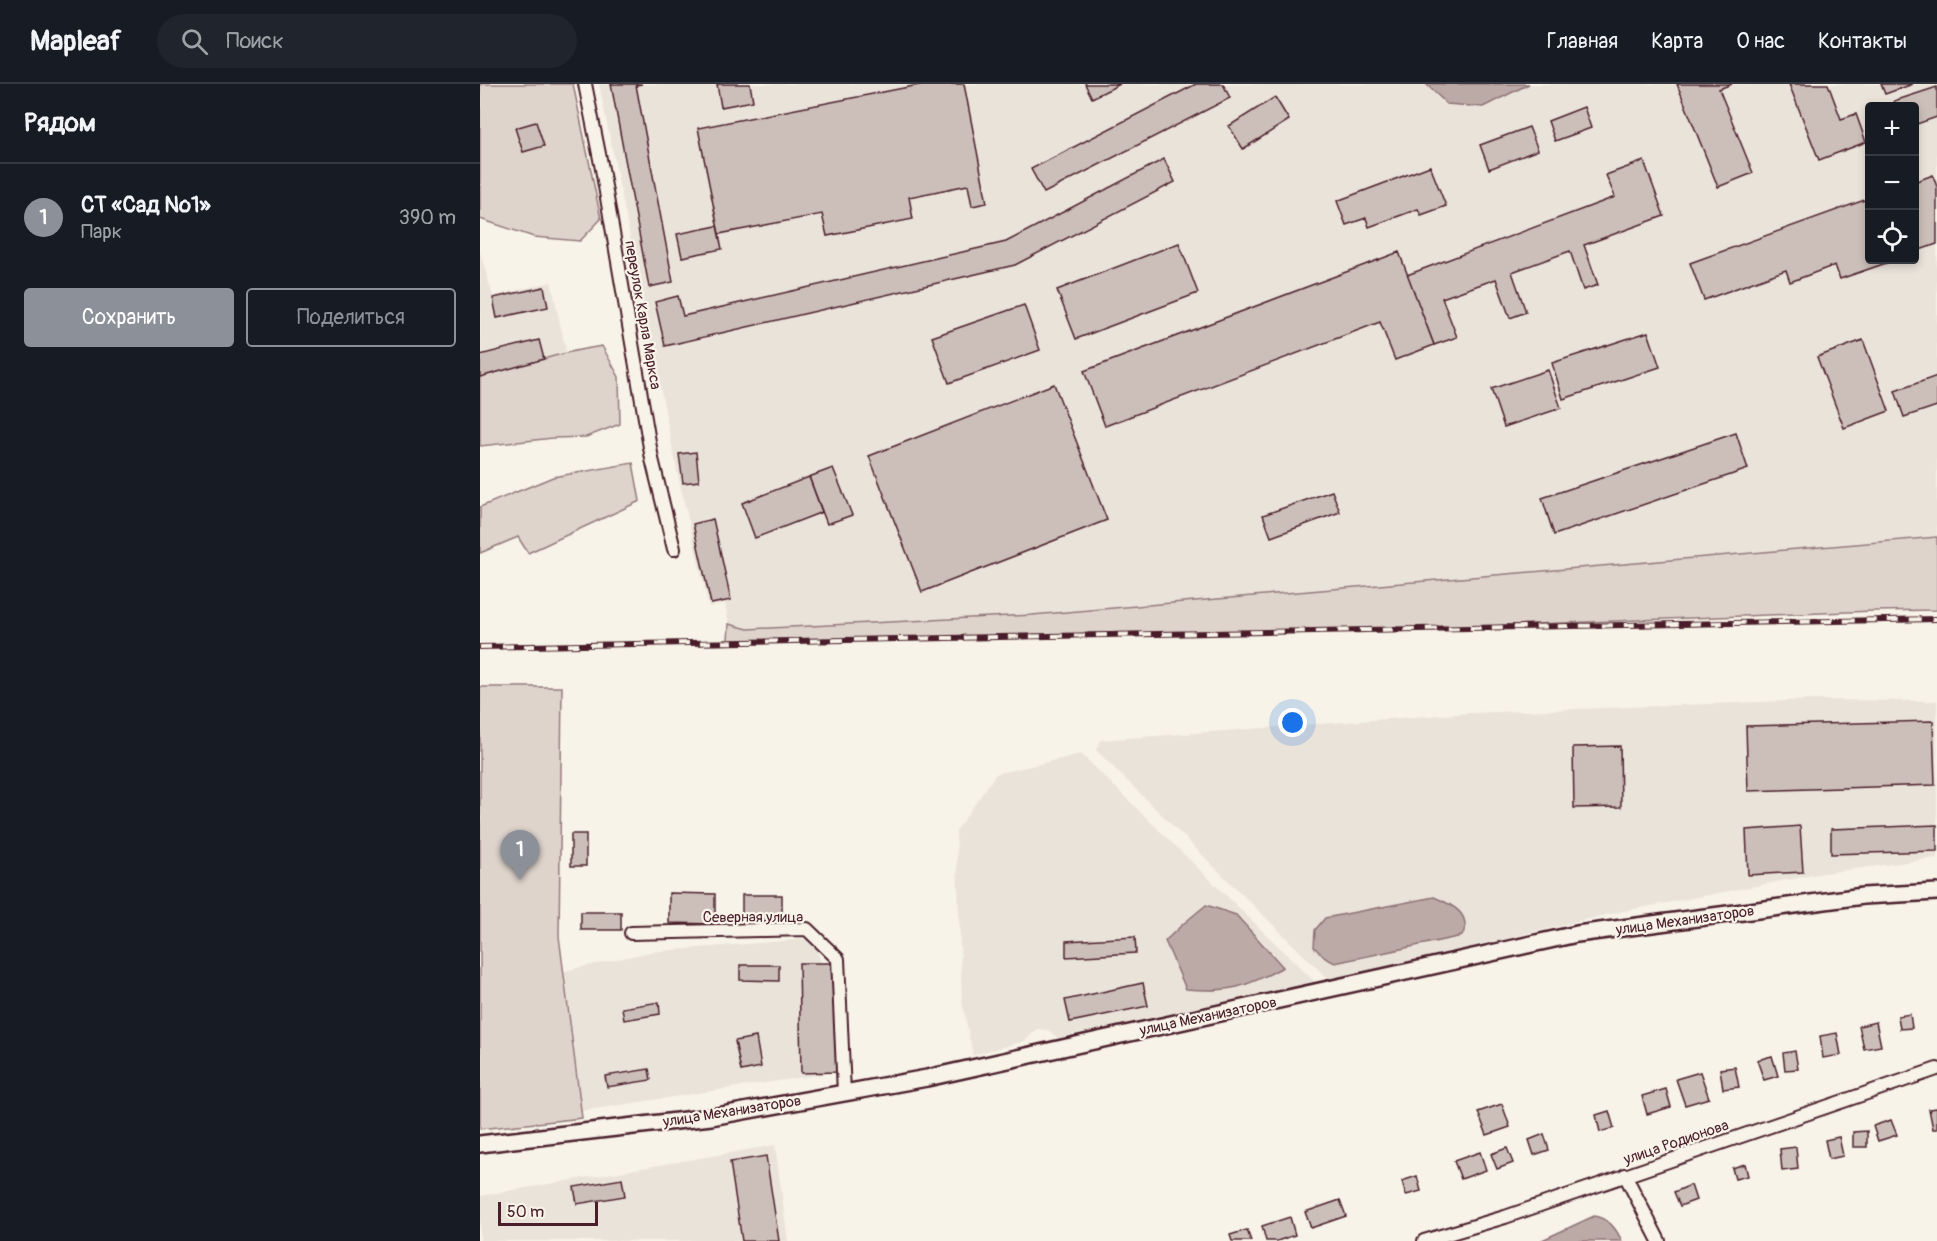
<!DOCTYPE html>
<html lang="ru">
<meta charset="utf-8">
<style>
:root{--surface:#171b24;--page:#20242c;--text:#f1f3f6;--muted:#9ea1a6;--line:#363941;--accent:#8c9099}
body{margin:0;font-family:Pangolin,sans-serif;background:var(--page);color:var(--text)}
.controls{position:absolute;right:18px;top:18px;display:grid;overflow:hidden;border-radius:6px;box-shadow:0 3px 9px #0003}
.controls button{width:54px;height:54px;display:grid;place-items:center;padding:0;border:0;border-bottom:2px solid var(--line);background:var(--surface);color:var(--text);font:30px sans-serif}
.scale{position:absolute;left:18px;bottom:15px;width:100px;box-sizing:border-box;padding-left:6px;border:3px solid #4a1f2b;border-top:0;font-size:16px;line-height:21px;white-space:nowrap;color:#4a1f2b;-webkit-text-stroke:4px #f7f3e8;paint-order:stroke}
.you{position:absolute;left:813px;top:639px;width:21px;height:21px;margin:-15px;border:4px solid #fff;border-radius:50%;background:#1a73e8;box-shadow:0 0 0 9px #1a73e833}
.badge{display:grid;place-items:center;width:39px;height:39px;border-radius:50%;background:var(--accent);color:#fff;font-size:20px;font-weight:700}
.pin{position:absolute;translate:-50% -50px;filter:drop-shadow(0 2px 3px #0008)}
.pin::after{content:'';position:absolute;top:32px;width:21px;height:18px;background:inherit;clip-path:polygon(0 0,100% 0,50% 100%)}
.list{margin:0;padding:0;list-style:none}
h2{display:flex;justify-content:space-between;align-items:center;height:78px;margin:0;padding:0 24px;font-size:26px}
h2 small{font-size:20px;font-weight:400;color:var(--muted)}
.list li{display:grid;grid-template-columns:39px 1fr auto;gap:18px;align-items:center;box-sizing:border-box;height:108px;padding:0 24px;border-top:2px solid var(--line)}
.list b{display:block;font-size:22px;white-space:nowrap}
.list p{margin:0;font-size:20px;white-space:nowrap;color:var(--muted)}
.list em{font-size:20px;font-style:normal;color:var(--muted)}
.actions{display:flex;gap:12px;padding:18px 24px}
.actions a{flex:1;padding:14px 0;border:2px solid var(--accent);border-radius:6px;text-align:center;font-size:21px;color:var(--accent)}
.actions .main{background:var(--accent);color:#fff}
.icon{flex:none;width:33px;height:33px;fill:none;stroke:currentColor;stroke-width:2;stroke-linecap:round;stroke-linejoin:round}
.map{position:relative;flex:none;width:1457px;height:1157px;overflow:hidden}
header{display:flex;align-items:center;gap:36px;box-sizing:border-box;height:84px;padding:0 30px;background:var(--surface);border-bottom:2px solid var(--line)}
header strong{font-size:28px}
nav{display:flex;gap:33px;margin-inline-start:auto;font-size:21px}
.search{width:420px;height:54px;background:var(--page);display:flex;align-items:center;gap:15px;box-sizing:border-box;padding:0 21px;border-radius:33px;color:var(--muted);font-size:22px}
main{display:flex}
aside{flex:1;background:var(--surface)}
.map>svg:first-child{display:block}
</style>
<header>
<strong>Mapleaf</strong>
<div class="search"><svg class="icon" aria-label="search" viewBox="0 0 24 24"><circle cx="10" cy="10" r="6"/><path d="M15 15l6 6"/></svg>Поиск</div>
<nav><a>Главная</a><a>Карта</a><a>О нас</a><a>Контакты</a></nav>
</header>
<main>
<aside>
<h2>Рядом<small></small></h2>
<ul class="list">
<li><span class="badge">1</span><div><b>СТ «Сад №1»</b><p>Парк</p></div><em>390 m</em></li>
</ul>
<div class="actions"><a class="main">Сохранить</a><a>Поделиться</a></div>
</aside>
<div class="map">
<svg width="1457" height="1157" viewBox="0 0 1457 1157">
<rect width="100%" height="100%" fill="#f7f3e8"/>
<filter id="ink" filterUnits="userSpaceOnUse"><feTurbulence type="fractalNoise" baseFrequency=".0167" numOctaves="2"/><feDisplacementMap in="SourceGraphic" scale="12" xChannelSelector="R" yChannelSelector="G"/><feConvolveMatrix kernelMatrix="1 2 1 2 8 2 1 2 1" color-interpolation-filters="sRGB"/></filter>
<g filter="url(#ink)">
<!-- built -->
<g fill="#eae3da" fill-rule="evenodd">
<path d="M119,0H1457V453L552,531L268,545L249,540L245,519L229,523L199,396ZM1390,22H1434V176H1390Z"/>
<polygon points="0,168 13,212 71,198 86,267 64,275 0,293"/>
<polygon points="1332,616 1457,617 1457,774 1344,789 1139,828 849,896 616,666 620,656 989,629"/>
<polygon points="601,670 835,898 578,954 568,946 557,945 545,957 493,971 482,917 476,747 516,690"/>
<polygon points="327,855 335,860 341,879 355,879 357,988 101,1027 84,887 170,868"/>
<polygon points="295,1061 308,1157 0,1157 0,1112"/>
</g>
<!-- green -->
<g fill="#ded4cc" stroke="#947a7c" stroke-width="1.5">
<polygon points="0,0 93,0 121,135 100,157 54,153 0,135"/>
<path d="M122,262L139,293L140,340L106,353L73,354L0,362V293C41,282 80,268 122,262Z"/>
<polygon points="153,379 160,417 48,469 38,453 0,469 0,423 73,393"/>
<polygon points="1457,453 1457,526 1393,527 904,546 248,556 249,540 268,545 552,531"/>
<polygon points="0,603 82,603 79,852 102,1034 0,1045"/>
</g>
<!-- water -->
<g fill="#bcaaa7" stroke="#8e7275" stroke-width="1.5">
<polygon points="946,0 1049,0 1003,23 967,20"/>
<path d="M954,813C971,820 993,830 982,852L855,879L845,874L834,863L835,846L845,834Z"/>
<path d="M726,821L756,831L803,883C767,903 749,909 706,905L685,857L703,840Z"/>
<path d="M1114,1132C1129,1135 1135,1143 1142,1157H1060Z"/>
</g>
<!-- building -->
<g fill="#ccbfb9" stroke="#4a1f2b" stroke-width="1.5">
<polygon points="131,0 162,0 156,1 193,198 169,203"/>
<polygon points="237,0 270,0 273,17 241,23"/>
<polygon points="444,0 484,0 507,119 492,122 488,101 429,113 433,135 347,152 342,130 239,150 218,44"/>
<polygon points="605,0 640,0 612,14"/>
<polygon points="716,0 743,0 750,14 564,109 551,85"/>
<polygon points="1197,0 1252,0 1239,5 1273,89 1238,103"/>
<polygon points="1309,0 1348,0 1361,35 1376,30 1386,58 1339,76"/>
<polygon points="1401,0 1433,0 1405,10"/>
<polygon points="1457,3 1457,33 1434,41 1434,22 1416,22 1414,17"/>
<polygon points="795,13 809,36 763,65 749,42"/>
<polygon points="1104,23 1111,44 1075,57 1068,37"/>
<polygon points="56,38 64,62 43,68 35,44"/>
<polygon points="1049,43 1058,66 1009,85 1000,61"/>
<polygon points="684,75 695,98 535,181 185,262 175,218 198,212 203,232 526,158"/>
<polygon points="1164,77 1184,132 1104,161 1118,201 1103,206 1090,167 1032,188 1046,228 1030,234 1016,195 962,214 977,253 954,261 927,191 1135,113 1126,91"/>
<polygon points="950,82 966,122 941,131 938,125 889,143 886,134 866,141 857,117"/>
<polygon points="1453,91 1457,103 1457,160 1434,168 1434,98"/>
<polygon points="1390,114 1390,176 1415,176 1360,195 1355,181 1310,198 1306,186 1224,216 1210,179"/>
<polygon points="237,142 242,165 202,173 197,150"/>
<polygon points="699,159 718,209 596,255 577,206"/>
<polygon points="919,168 954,261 915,276 900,238 625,342 604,287"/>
<polygon points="64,203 68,223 17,234 13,214"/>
<polygon points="544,221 560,266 469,299 452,253"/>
<polygon points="1168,248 1180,283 1083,315 1072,279"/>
<polygon points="59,256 64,275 0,293 0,271"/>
<polygon points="1383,256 1409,327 1364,344 1337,273"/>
<polygon points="1068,286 1081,324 1024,343 1011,305"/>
<polygon points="1457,292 1457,322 1424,333 1415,307"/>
<polygon points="574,300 627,436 442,508 389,372"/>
<polygon points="1256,349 1268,385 1074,451 1062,414"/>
<polygon points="216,368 219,397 203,399 199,370"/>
<polygon points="353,384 372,431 347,440 329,393"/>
<polygon points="329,393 342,428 275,454 262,419"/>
<polygon points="852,407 860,428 791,453 783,431"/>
<polygon points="233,435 251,516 231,520 213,440"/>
<polygon points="1453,637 1455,701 1268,707 1266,642"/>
<polygon points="1140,662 1141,723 1094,724 1093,663"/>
<polygon points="1457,741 1457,767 1351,770 1351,745"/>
<polygon points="1320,742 1323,788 1268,791 1266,746"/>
<rect x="91" y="750" width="15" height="32"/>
<polygon points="189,809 235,810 235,840 189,839"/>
<polygon points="262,811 302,811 302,838 262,837"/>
<rect x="101" y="828" width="40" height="18"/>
<polygon points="655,853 656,869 586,873 586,857"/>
<polygon points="319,879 355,879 357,988 321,989"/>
<polygon points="260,881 299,881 299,897 260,896"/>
<polygon points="663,899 668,922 590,938 585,916"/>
<polygon points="179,918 180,930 144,936 142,924"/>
<polygon points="1430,930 1432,944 1420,945 1418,932"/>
<polygon points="1396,938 1401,962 1384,965 1379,942"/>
<polygon points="1357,949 1361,971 1343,974 1340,952"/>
<polygon points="276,953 281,983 261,987 255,957"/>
<polygon points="1315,967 1318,985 1305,986 1303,969"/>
<polygon points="1292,972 1298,992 1284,996 1277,976"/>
<polygon points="1255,983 1259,1003 1243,1005 1240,985"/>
<polygon points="169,985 171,996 127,1003 125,992"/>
<polygon points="1220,988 1229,1014 1205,1021 1196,995"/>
<polygon points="1186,1005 1191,1023 1167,1030 1162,1012"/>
<polygon points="1022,1020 1030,1043 1007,1051 998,1028"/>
<polygon points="1457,1024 1457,1045 1453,1045 1449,1025"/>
<polygon points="1129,1027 1134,1044 1120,1048 1116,1031"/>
<polygon points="1411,1036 1417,1051 1398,1057 1393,1042"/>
<polygon points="1387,1047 1387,1063 1373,1063 1373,1048"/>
<polygon points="1064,1050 1069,1066 1054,1071 1049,1056"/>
<polygon points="1359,1053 1363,1072 1349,1075 1345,1056"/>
<polygon points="1316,1063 1318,1085 1302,1087 1300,1065"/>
<polygon points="1027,1064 1033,1079 1017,1085 1011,1070"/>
<polygon points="1000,1068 1006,1086 981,1095 974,1077"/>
<polygon points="286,1072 299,1157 262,1157 250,1078"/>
<polygon points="1265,1080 1268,1092 1255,1095 1252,1084"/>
<polygon points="937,1092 941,1107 926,1111 922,1097"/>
<polygon points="142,1095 145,1112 97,1120 94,1103"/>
<polygon points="1211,1101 1216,1116 1200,1122 1194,1108"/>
<polygon points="860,1116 866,1132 831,1144 825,1128"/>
<polygon points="810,1133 815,1151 797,1157 786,1157 782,1142"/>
<polygon points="767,1146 771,1157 752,1157 750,1151"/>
</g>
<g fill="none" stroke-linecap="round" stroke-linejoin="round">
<defs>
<g id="minor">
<polyline points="105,0 122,85 172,375 194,465"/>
<polyline points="151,849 327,845 358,875 364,1009"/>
<polyline points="1145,1091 1179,1157"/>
<polyline points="944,1157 1025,1133 1457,985"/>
</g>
<polyline id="tertiary" points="0,1060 231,1033 447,994 1097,850 1383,812 1457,808"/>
</defs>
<!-- minor casing -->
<use href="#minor" stroke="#4a1f2b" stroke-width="16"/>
<!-- tertiary casing -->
<use href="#tertiary" stroke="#4a1f2b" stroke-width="20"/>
<!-- minor -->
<use href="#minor" stroke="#f7f3e8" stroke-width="12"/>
<!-- tertiary -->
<use href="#tertiary" stroke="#f7f3e8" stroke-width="15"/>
<defs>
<polyline id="rail" points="0,563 1457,535"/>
</defs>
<!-- rail casing -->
<use href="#rail" stroke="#4a1f2b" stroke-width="6"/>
<!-- rail -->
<use href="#rail" stroke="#f7f3e8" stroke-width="4" stroke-dasharray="11" stroke-linecap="butt"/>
</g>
</g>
<g text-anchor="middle" stroke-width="4.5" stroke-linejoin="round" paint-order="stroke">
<!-- street labels -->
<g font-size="15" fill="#4a1f2b" stroke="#f7f3e8">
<text transform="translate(163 231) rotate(80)" y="5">переулок Карла Маркса</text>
<text x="273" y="838">Северная улица</text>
<text transform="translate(1205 836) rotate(-8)" y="5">улица Механизаторов</text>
<text transform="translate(728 932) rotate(-12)" y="5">улица Механизаторов</text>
<text transform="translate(252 1027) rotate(-9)" y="5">улица Механизаторов</text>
<text transform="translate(1196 1058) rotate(-19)" y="5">улица Родионова</text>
</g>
</g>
</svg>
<div class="controls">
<button>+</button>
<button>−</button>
<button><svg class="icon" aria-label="locate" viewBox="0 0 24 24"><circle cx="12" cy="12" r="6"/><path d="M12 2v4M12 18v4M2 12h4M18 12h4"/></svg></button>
</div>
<div class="scale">50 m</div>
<div class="you"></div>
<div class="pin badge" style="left:40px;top:796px">1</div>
</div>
</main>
